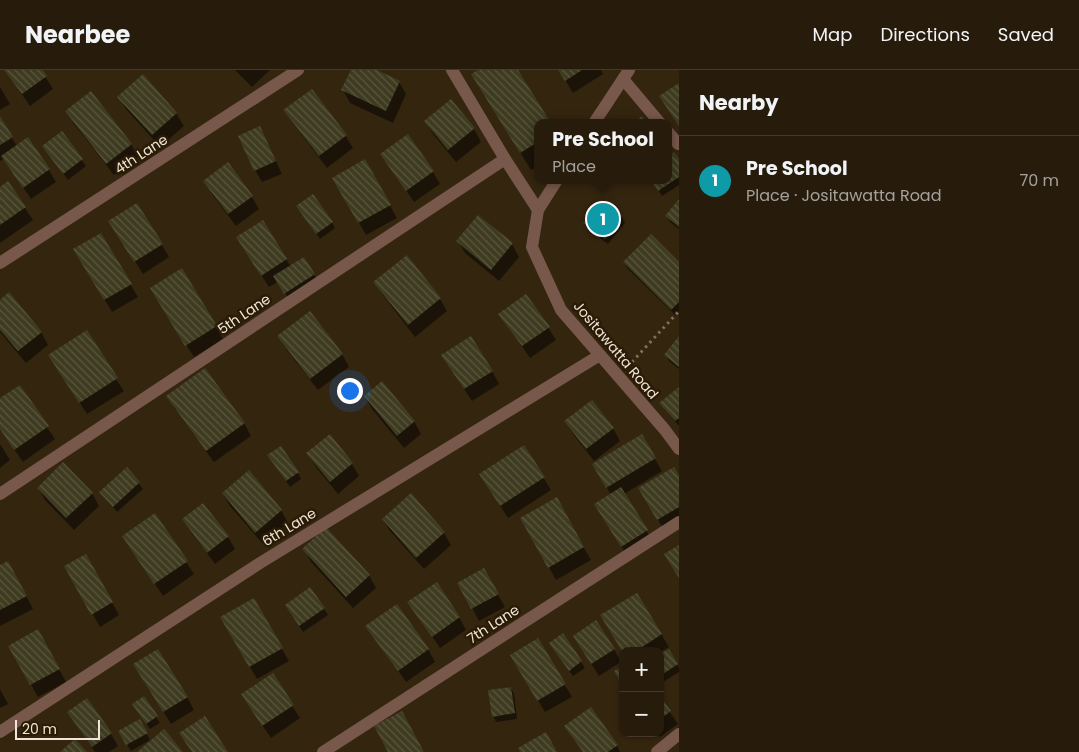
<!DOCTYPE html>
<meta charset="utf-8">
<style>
:root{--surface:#271c0b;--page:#2f2514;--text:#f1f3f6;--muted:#a4a19d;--line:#433a2c;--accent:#b45309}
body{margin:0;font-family:Poppins,sans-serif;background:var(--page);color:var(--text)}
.controls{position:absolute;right:15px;bottom:15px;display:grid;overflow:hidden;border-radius:10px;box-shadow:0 1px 4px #0004}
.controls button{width:45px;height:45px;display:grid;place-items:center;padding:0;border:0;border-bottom:1px solid var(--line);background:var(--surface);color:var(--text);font:25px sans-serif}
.scale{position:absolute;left:15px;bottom:12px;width:85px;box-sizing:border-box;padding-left:5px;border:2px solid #efe4d7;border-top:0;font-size:14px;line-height:18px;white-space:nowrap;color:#efe4d7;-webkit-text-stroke:4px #2a1b05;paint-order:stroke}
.you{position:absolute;left:349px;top:320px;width:18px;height:18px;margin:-12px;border:4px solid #fff;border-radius:50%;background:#1a73e8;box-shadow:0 0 0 8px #1a73e833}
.badge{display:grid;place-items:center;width:32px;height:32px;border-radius:50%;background:var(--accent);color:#fff;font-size:16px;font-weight:700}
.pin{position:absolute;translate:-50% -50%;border:2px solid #fff;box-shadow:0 1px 5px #0006}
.popup{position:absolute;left:534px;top:49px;width:138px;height:65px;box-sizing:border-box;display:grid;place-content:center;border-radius:10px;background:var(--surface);filter:drop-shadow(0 1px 4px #0005);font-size:16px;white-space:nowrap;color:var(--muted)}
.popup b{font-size:19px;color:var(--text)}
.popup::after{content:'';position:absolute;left:50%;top:100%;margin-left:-10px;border:10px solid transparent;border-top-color:var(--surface)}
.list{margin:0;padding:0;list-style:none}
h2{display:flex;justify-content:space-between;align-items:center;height:65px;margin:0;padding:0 20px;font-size:21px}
h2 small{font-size:16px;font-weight:400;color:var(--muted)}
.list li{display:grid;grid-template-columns:32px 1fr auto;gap:15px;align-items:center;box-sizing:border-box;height:90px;padding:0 20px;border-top:1px solid var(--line)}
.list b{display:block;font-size:19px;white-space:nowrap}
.list p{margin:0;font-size:16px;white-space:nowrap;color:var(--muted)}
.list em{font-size:16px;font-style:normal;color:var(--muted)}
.map{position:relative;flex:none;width:679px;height:682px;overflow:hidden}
header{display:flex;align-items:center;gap:30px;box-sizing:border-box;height:70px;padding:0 25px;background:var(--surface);border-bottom:1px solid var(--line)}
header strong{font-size:24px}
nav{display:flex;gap:28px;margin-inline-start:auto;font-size:18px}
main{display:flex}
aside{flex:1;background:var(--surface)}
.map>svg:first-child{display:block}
</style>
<header>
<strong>Nearbee</strong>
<nav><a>Map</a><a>Directions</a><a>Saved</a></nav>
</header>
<main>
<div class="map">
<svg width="679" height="682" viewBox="0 0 679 682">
<defs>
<pattern id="building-back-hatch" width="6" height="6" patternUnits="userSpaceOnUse" patternTransform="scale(1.25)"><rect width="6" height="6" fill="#3e3b21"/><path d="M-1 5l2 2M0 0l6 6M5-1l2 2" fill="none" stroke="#5a5740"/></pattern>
</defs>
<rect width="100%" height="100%" fill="#34250f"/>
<!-- shadow -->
<g fill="#0007">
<polygon points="5,0 41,0 53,19 30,36"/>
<polygon points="235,0 270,0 252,17"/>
<polygon points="352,0 374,0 399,12 406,24 393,53 350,33 343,20"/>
<polygon points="480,0 517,0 538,53 538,96 531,100 483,22"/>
<polygon points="559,0 601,0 603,4 573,23"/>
<polygon points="0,17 10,34 0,40"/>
<polygon points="119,27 176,43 184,56 160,77 126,39"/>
<polygon points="450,31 474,59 481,72 456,92 433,64 426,52"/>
<polygon points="285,40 345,65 353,78 327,98 292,52"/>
<polygon points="67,42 131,74 138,87 114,105 74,54"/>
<polygon points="0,49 17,76 49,100 56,112 31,129 4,89 0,91"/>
<polygon points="260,58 282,104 262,112 255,100"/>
<polygon points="62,63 86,96 68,110 48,82"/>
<polygon points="381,84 433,102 440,114 414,132"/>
<polygon points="668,85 679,91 679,115 662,126 652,110 668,110"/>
<polygon points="365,91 397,148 366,165 334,108"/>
<polygon points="205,111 252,127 259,139 236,156 212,124"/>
<polygon points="8,113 33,150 0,173 0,119"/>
<polygon points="601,131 622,147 625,153 608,174 588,159 585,153"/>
<polygon points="679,131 679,159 670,152 667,146"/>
<polygon points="137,134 169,187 143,204 117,163"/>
<polygon points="301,142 332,152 335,158 320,169"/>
<polygon points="478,146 512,174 519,187 499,211 465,183 458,171"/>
<polygon points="263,152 291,197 304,188 318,211 289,229 278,212 269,217 245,180"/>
<polygon points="100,164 138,227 112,242 82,192"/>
<polygon points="406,187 440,229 447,241 415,267 382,224 375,212"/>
<polygon points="624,193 679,193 679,241 675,245 628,199"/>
<polygon points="182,200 223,269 194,287 158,230"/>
<polygon points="0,231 41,262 48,275 26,293 0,262"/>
<polygon points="500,244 548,257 556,270 530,288"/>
<polygon points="279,267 342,284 349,297 318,320 286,279"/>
<polygon points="679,268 679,299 669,291 666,285"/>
<polygon points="57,298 116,309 124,321 87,344"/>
<polygon points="450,298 492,301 499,314 472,331"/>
<polygon points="19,316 55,369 23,392 0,359 0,330"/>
<polygon points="679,318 679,356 664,339"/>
<polygon points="168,326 244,353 251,366 214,392 175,339"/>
<polygon points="365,327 414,351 421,364 404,378 372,339"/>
<polygon points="566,352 613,358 620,371 594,391 573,364"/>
<polygon points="330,366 352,394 359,406 338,424 315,396 308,383"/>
<polygon points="641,366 662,401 624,424 654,473 629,489 603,447 611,425 594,394"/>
<polygon points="0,374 10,390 0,398"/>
<polygon points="524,377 551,420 508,448 488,417"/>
<polygon points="272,391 298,403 301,409 290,417"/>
<polygon points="127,399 143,419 117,442 101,422"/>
<polygon points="679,408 679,454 665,462 640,418"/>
<polygon points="38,418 92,423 99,436 74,460 45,430"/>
<polygon points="223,424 281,440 288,453 263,474 230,436"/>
<polygon points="556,429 591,490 556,510 522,449"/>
<polygon points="203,435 228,467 235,479 215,494 191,462 184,450"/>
<polygon points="155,445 194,504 163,526 123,467"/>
<polygon points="383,449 444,463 451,475 424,499 390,461"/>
<polygon points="304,479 369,505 376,518 353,538 311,492"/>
<polygon points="85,485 119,545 100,557 66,496"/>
<polygon points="0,497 15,505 33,539 0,556"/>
<polygon points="491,512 505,537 479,551 459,513"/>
<polygon points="310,519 328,545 303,562 290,542"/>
<polygon points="637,524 669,577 660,582 660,581 623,581"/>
<polygon points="253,530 289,591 257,609 222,548"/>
<polygon points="409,533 459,547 466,560 440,578"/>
<polygon points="367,556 428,579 435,592 406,612"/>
<polygon points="38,561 66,612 38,627 10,576"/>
<polygon points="563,565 585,598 573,606 554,579"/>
<polygon points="537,569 572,627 545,642 511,585"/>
<polygon points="581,578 614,579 621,592 599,606"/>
<polygon points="669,581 679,598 679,602 660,614 660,586"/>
<polygon points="272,605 300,648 271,668 250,637"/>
<polygon points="142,607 187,627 194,640 171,654"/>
<polygon points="511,618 514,624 517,649 496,652 493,646"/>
<polygon points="0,619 8,634 0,638"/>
<polygon points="144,628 160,653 150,659 137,640"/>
<polygon points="660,628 678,654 660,667 657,663 660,663"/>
<polygon points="68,642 111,664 118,676 109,682 95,682"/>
<polygon points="139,650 150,670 131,681 120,662"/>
<polygon points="573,668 617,676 620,682 583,682"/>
</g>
<!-- building -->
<g fill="url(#building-back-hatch)">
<polygon points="4,0 43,0 47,6 22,24"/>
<polygon points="351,0 377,0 400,11 386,41 341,20"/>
<polygon points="478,0 518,0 551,53 538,53 538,72 520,83 471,4"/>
<polygon points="558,0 582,0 565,11"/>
<polygon points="143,4 177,43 152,65 117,27"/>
<polygon points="679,13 679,56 659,26"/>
<polygon points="312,19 347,65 319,86 283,40"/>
<polygon points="91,21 132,74 106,94 65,41"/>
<polygon points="451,29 475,58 448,80 424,51"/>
<polygon points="0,46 13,67 0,75"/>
<polygon points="642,46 647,53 633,53"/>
<polygon points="260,56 276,91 254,101 238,66"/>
<polygon points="62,61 83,89 63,104 42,76"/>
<polygon points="408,64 434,101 406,121 380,84"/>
<polygon points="28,67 50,99 23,118 1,86"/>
<polygon points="674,82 679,89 679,107 658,121 651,110 668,110 668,86"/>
<polygon points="365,89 391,135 358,153 332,108"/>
<polygon points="228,92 253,126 228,144 203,111"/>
<polygon points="8,111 26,137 0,155 0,117"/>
<polygon points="313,124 333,152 316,164 296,136"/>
<polygon points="679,129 679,157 665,146"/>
<polygon points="601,130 622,146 605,169 583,153"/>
<polygon points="137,133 163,174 134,192 108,151"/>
<polygon points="478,145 513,173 491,200 456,171"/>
<polygon points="263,150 287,189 261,206 236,167"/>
<polygon points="101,163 132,214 104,230 73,179"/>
<polygon points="651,164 679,192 679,232 671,240 623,192"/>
<polygon points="407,185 441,228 408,255 373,212"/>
<polygon points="304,187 315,204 284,224 273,206"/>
<polygon points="182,198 217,256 185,276 150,218"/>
<polygon points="9,222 42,262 18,281 0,260 0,230"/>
<polygon points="526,224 550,257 522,276 498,244"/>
<polygon points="310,241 343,284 310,309 277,266"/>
<polygon points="87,260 118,308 79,333 48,285"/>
<polygon points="471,266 493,301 464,319 441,285"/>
<polygon points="679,266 679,297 664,285"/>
<polygon points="205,298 245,353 206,381 166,326"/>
<polygon points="382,311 415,351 397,366 364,326"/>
<polygon points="20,315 49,356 14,380 0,359 0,328"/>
<polygon points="679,317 679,348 675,351 659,333"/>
<polygon points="592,330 614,358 586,379 564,351"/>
<polygon points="330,364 353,393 330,412 306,383"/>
<polygon points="642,364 656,388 606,418 592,394"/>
<polygon points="524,375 545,407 500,436 479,404"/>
<polygon points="281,376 299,402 286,411 267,385"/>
<polygon points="63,392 93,423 66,448 37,418"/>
<polygon points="127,397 140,412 113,437 99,422"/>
<polygon points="674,397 679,405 679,437 657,450 638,418"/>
<polygon points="249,400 282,440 255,463 222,423"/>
<polygon points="621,417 648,460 621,477 594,434"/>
<polygon points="411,423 445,462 416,488 382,449"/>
<polygon points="557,427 584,477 548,498 520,448"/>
<polygon points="203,433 229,466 207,483 182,449"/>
<polygon points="155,443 188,491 154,514 122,466"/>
<polygon points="326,457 370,505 346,527 302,479"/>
<polygon points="679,475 679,508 664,484"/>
<polygon points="86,484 113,532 91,545 64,496"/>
<polygon points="8,491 27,526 0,540 0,495"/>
<polygon points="484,498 499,524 471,539 457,513"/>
<polygon points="437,512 460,547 432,567 407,532"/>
<polygon points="310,517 325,538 299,556 285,535"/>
<polygon points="637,523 662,564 636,581 622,581 600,545"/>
<polygon points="254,528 283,578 249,597 220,547"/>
<polygon points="397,534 429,579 398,601 365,556"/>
<polygon points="596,550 615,579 591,594 573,566"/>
<polygon points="38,559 60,599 30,615 8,576"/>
<polygon points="563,563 582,591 569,601 549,573"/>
<polygon points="538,568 566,614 537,631 510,585"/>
<polygon points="158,579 188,627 163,642 133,594"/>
<polygon points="669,579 678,594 660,606 660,584"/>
<polygon points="623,596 623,613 621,614 614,601"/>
<polygon points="273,603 294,635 262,656 241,624"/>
<polygon points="511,617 515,643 492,647 488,620"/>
<polygon points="144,626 158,646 146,654 132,634"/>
<polygon points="660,626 671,641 660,649"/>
<polygon points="87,628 112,663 92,677 67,642"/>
<polygon points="591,637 618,675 608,682 583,682 564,656"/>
<polygon points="402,641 424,682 388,682 374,656"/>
<polygon points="205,646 228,682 192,682 179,663"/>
<polygon points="140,649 148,663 126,675 118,661"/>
<polygon points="164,659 183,682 137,682"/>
<polygon points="546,662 557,682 520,682 518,678"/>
<polygon points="75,669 87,682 60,682"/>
</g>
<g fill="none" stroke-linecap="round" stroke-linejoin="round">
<!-- path -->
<polyline stroke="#7e705e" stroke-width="3" stroke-dasharray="2.5 4" stroke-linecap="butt" points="632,292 679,241"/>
<!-- minor -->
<g stroke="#78584b" stroke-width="12">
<polyline points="452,0 505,89 538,140"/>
<polyline points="623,9 660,53"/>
<polyline points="594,53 629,0"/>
<polyline points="668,62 678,74"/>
<polyline points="557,110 538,140 532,177 561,240 665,360 679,379"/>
<polyline points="0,193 298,0"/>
<polyline points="0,424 505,89"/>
<polyline points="0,662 260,493 600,285"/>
<polyline points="323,682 679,452"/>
<polyline points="657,682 679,664"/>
</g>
</g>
<g text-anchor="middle" stroke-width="5" stroke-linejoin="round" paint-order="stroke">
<!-- street labels -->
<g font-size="14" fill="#efe4d7" stroke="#2a1b05">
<text transform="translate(141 84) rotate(-33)" y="5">4th Lane</text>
<text transform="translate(244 244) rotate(-34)" y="5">5th Lane</text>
<text transform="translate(616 280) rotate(50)" y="5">Jositawatta Road</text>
<text transform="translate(289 457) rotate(-31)" y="5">6th Lane</text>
<text transform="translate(493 554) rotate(-33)" y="5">7th Lane</text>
</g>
</g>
</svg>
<div class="controls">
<button>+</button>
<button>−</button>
</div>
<div class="scale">20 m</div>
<div class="you"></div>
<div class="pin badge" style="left:603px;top:149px;background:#0f9aa8">1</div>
<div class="popup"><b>Pre School</b>Place</div>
</div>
<aside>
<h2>Nearby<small></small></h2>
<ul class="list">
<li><span class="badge" style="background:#0f9aa8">1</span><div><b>Pre School</b><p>Place · Jositawatta Road</p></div><em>70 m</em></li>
</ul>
</aside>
</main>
